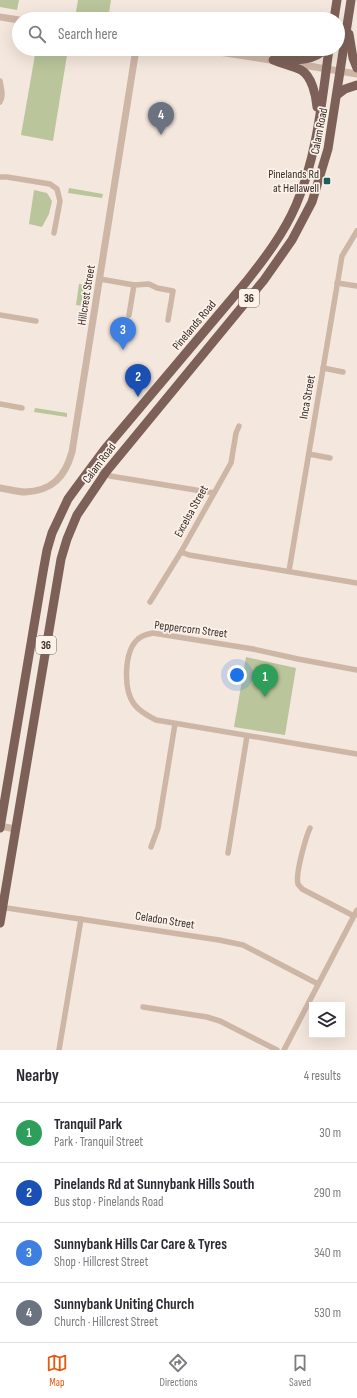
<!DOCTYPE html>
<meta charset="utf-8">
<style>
:root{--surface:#fff;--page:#f7f7f7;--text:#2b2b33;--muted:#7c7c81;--line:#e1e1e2;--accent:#ea580c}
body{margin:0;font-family:"Sofia Sans Condensed",sans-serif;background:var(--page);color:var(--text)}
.controls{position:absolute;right:12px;bottom:12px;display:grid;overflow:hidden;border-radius:0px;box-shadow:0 4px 16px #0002}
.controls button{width:36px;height:36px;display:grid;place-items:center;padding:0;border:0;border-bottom:1px solid var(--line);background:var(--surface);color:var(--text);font:20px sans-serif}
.you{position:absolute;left:237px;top:675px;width:14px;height:14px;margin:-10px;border:3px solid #fff;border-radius:50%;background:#1a73e8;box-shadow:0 0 0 6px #1a73e833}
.badge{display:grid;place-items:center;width:26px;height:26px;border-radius:50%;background:var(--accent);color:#fff;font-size:13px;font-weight:700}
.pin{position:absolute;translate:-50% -33px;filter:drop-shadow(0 1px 2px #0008)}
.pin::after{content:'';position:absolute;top:21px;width:14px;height:12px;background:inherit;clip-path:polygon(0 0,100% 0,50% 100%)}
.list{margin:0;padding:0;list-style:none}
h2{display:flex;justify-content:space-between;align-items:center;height:52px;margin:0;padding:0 16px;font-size:17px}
h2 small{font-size:13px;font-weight:400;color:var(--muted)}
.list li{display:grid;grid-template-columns:26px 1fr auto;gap:12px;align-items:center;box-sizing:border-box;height:60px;padding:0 16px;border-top:1px solid var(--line)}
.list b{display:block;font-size:15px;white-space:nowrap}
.list p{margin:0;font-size:13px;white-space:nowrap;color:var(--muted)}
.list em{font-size:13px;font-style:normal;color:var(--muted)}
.icon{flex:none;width:22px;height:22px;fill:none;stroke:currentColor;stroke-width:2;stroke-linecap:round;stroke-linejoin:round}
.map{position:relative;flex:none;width:357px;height:1050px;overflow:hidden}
.search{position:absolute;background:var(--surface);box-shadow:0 4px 16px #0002;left:12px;right:12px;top:12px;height:44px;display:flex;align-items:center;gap:10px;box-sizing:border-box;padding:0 14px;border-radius:22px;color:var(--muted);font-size:15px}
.sheet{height:292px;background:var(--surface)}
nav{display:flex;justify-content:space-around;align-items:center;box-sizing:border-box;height:56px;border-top:1px solid var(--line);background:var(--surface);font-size:11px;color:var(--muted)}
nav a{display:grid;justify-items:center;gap:2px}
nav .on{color:var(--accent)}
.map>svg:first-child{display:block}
</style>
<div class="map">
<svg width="357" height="1050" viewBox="0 0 357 1050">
<rect width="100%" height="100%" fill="#f4e7dd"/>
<!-- green -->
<g fill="#bac59b">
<polygon points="0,0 19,0 17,10 0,7"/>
<polygon points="78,0 111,0 108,19 77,19 75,17"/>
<polygon points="36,49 68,49 53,141 21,135"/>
<polygon points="69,188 103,194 102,198 68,193"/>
<polygon points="34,190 47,193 52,201 49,214 42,227 29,224"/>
<polygon points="79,284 87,285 84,306 76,305"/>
<polygon points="35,408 67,413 67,417 34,412"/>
<polygon points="246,657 296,668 285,735 234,727"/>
</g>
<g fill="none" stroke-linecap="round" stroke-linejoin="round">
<!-- minor -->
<g stroke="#ceb6a7" stroke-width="5.5">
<path d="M0,81C1,88 4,96 0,102"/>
<polyline points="0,177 7,177 50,184 57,189 60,201 54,233"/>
<polyline points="100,279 134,285 149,284 157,288 173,291 168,320"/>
<polyline points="337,283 357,286"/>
<polyline points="0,315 36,321"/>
<polyline points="129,315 134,285"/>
<polyline points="323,368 343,372"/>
<polyline points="0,404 22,408"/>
<polyline points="309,454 330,458"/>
<polyline points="91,469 106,472 110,476 214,493"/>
<polyline points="181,552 189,555 357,583"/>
<polyline points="289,571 342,256 357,231"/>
<polyline points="150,602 181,552 231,463 236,433 239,426"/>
<path d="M357,670L298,659L253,649L153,633C147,634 143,635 138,639C124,651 123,689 134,704C139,711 148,716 156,720L357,754"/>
<path d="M310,828C306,837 295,874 298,884C299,886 301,887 302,889L354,916"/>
<polyline points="151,847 158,828 175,724"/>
<polyline points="228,853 247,736"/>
<polyline points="0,907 219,940 243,945 318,984"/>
<polyline points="143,1007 207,1017 220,1021 277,1050"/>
<polyline points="59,1050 81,919"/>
<polyline points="284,1050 357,910"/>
</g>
<!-- tertiary -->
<g stroke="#ceb6a7" stroke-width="7">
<polyline points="0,17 19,20"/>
<polyline points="200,49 277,61"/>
<polyline points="291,63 357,74"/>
<path d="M0,488C8,489 17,492 25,492C52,491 65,477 72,452L136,49"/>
<polyline points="0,826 15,829"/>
</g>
<!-- primary -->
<g stroke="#7d6158" stroke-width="9">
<polyline points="334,19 337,0"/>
<polyline points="349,34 353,58 357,68"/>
<path d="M273,60C282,64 293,66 301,70C312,76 316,96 317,107"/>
<path d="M277,60C293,60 313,62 325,49"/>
<polyline points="337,95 345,89 357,85"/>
<path d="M0,828L43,572L47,550L52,533L68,499L76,488L105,449L246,282C265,258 284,233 296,205C317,157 322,100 329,49"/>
<polyline points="0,923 61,559 67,539 77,515 106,472 264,280 292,240 312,202 328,149 351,0"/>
</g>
</g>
<!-- markers -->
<rect fill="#1a5f5e" stroke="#fbf2ea" stroke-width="1.5" x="323" y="177" width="8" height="8" rx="2"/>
<g text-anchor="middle" stroke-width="3.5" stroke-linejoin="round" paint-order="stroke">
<!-- shield labels -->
<g fill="#fbf2ea" stroke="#746762" stroke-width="1">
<rect x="239" y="289" width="20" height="18" rx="3"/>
<rect x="36" y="636" width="20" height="18" rx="3"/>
</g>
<g font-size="11" font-weight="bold" fill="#3a2c28">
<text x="249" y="302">36</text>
<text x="46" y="649">36</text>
</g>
<!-- street labels -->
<g font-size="12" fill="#3a2c28" stroke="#fbf2ea">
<text transform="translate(319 131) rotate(-79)" y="4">Calam Road</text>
<text transform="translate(86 295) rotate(-81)" y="4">Hillcrest Street</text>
<text transform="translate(194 325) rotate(-50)" y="4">Pinelands Road</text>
<text transform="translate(307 397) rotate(-80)" y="4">Inca Street</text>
<text transform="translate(99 463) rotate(-53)" y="4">Calam Road</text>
<text transform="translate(191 511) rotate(-61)" y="4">Excelsa Street</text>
<text transform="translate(191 629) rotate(7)" y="4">Peppercorn Street</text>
<text transform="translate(165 920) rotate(9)" y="4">Celadon Street</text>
</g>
<!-- poi labels -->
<g font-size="12" fill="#3a2c28" stroke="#fbf2ea" text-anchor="end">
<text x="319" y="178">Pinelands Rd<tspan x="319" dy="14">at Hellawell</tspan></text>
</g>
</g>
</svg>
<div class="controls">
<button><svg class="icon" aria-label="layers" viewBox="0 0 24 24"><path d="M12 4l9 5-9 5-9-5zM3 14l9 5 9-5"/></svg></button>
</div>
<div class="you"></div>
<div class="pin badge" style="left:265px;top:697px;background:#2e9e5b">1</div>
<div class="pin badge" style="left:138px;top:397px;background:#1a4fb4">2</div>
<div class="pin badge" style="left:123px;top:350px;background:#3f7fe0">3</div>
<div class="pin badge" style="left:161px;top:135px;background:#6b7280">4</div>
<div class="search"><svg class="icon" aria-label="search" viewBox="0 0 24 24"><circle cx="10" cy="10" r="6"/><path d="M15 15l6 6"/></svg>Search here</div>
</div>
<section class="sheet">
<h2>Nearby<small>4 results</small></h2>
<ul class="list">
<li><span class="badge" style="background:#2e9e5b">1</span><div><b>Tranquil Park</b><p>Park · Tranquil Street</p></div><em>30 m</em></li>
<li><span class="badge" style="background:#1a4fb4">2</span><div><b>Pinelands Rd at Sunnybank Hills South</b><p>Bus stop · Pinelands Road</p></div><em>290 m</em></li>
<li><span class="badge" style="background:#3f7fe0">3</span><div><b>Sunnybank Hills Car Care &amp; Tyres</b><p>Shop · Hillcrest Street</p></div><em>340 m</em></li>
<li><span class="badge" style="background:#6b7280">4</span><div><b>Sunnybank Uniting Church</b><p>Church · Hillcrest Street</p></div><em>530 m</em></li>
</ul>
</section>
<nav>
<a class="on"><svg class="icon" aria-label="map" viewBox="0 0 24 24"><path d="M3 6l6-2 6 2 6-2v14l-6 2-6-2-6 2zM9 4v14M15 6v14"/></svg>Map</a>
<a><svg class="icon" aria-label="directions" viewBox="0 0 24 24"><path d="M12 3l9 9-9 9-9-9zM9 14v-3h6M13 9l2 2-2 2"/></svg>Directions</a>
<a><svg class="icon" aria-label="saved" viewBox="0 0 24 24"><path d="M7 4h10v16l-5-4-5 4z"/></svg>Saved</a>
</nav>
